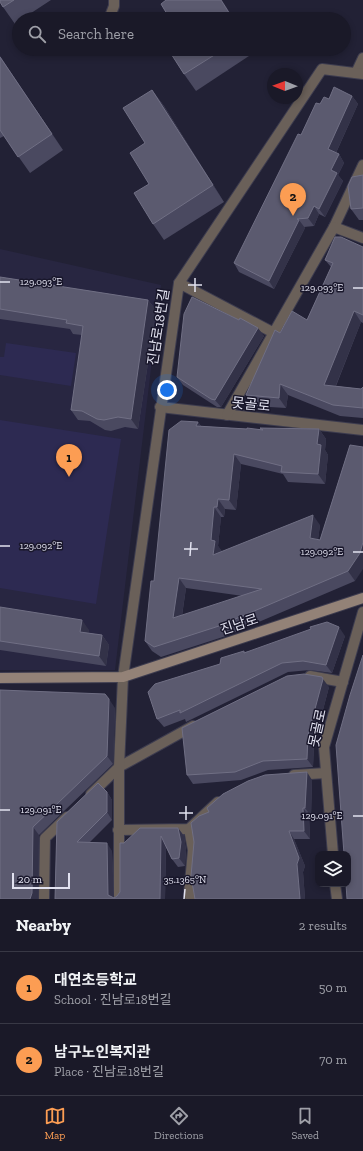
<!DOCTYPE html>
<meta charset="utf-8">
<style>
:root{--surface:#1a1928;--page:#272634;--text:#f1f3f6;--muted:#9fa0a8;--line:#383845;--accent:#fc9d53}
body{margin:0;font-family:"Zilla Slab","Noto Sans KR",serif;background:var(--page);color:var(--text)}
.controls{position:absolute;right:12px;bottom:12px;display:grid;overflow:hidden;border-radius:8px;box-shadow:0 2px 6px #0003}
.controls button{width:36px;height:36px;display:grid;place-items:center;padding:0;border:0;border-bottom:1px solid var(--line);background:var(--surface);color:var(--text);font:20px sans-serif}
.compass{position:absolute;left:267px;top:68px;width:36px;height:36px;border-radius:50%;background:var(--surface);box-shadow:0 2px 6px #0003;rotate:271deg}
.scale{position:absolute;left:12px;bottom:10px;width:58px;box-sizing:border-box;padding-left:4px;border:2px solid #e2e2f0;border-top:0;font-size:11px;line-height:14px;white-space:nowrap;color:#e2e2f0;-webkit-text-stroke:3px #19172b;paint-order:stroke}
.you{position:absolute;left:167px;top:390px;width:14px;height:14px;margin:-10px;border:3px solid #fff;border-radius:50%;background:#1a73e8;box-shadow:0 0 0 6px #1a73e833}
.badge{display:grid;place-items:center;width:26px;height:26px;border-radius:50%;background:var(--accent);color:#111;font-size:13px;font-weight:700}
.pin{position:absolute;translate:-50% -33px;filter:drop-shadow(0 1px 2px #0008)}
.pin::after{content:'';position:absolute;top:21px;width:14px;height:12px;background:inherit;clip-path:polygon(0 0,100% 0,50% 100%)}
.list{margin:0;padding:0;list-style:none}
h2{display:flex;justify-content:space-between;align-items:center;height:52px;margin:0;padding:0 16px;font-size:17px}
h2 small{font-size:13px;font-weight:400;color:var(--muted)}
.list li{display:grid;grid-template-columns:26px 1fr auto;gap:12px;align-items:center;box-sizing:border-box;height:72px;padding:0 16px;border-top:1px solid var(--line)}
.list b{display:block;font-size:15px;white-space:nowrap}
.list p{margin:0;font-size:13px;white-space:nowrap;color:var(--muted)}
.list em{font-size:13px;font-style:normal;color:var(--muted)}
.icon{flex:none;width:22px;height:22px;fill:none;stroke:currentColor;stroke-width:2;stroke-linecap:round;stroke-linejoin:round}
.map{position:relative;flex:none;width:363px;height:899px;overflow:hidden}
.search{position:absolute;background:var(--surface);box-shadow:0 2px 6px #0003;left:12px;right:12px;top:12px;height:44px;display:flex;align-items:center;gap:10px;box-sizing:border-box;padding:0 14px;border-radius:22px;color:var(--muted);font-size:15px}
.sheet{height:196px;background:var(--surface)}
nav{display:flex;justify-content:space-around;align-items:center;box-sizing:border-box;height:56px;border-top:1px solid var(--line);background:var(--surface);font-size:11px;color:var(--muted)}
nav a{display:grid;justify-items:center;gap:2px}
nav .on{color:var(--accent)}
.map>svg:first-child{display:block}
</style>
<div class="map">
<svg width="363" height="899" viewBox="0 0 363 899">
<rect width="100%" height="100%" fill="#222135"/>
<!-- built -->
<polygon fill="#282641" points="0,249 161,285 115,670 0,670"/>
<!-- park -->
<g fill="#2d2a52">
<polygon points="6,343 76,353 71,386 0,375 0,357 4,357"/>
<polygon points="0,420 121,439 96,604 0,588"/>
</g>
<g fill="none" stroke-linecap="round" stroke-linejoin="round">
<defs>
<g id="service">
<polyline points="109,19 114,6 114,0"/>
<polyline points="334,227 363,165"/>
<polyline points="310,676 343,682"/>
<polyline points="294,775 326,773"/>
<polyline points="91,794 119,767 193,726"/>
<polyline points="189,829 193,850 189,894 191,899"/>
<polyline points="118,830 189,829 218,802"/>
<polyline points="44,899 45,838 67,817"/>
</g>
<g id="minor">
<polyline points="356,73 363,58"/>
<polyline points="179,283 274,333"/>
<polyline points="160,407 363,430"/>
<polyline points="227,415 334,227 363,238"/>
<polyline points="119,899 119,767 123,677 179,283 322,69 363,74"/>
</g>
<g id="tertiary">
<polyline points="333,854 324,747 363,612"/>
<polyline points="335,884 337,899"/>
</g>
<polyline id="secondary" points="0,678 123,677 363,598"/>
</defs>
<!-- service casing -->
<use href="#service" stroke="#3d3c4f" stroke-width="12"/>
<!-- minor casing -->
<use href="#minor" stroke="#3d3c4f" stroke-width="12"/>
<!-- tertiary casing -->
<use href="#tertiary" stroke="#3d3c4f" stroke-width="12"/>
<!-- secondary casing -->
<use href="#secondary" stroke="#3d3c4f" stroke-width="12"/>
<!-- service -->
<use href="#service" stroke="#6a6059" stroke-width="10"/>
<!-- minor -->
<use href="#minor" stroke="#6a6059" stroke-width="10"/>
<!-- tertiary -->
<use href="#tertiary" stroke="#6a6059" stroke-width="10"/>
<!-- secondary -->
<use href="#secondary" stroke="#938277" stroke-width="10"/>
</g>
<!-- wall -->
<g fill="#4a4960" fill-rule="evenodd">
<polygon points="0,0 51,0 22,19 19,19 19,21 15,24 3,7"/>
<polygon points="168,49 253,49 255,52 196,91 184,74"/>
<polygon points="0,56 63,150 30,173 4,136 0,138"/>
<polygon points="152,90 164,106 224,202 164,240 153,224 145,143"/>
<polygon points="352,96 358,104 336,153 339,154 344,163 338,175 343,181 325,217 319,214 314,226 304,227 305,228 274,289 239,272 234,263 301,135 320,104 329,99"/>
<polygon points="363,175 363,220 359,220 351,209"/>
<polygon points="363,247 363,323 361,322 336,386 361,389 363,387 363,418 340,416 288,395 286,408 253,406 246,395 280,333 307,320 331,267 325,260"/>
<polygon points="0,277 148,300 156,310 138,429 125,427 111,431 105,430 90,421 78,420 71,410 82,335 73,334 70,329 0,319"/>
<polygon points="239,320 264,336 221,407 217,407 183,385 177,377"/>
<path d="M198,422L201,426L247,429H261L260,428L319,429L326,439L325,450L328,455L325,484L288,482L283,474L241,464L236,510L225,509L224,517H221L218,546L222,552L320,525L318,539L320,540L350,445L355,581L226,636L161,657L152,651L145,641L154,581ZM186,588L243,596L182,616Z"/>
<polygon points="0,607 89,630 88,633 102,635 109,645 106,666 0,650"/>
<polygon points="345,636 332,673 310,670 288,672 186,722 185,719 164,727 157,719 220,664 245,652"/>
<polygon points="329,687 314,744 313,767 268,770 241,780 193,784 187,775"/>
<polygon points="0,690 115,708 113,764 39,835 38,899 0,899"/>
<polygon points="312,780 311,816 309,816 310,839 294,839 305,866 303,872 305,899 195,899"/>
<polygon points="107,792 112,800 112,820 90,842 112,851 114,897 117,896 120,892 124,843 178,828 184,836 186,850 185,866 178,867 172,859 166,847 165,899 55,899 57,822"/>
</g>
<!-- shaded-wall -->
<g fill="#333248">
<polygon points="221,0 222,0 234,19 233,19"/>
<polygon points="0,56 63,150 52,134"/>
<polygon points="152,90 164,106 224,202 213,185"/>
<polygon points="352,96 358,104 334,157 328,149"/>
<polygon points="339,154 344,163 338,175 343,181 325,217 319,209 331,170"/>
<polygon points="314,206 319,214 314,226 308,218"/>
<polygon points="299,220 305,228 274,289 269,281"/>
<polygon points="148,300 156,310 138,429 131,419"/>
<polygon points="354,311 361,322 332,395 324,385"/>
<polygon points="258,328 264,336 221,407 215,400"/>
<polygon points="280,384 288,395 286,408 279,398"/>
<polygon points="198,422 205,433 196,426"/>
<polygon points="319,429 326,439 325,450 328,455 325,484 318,474 317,444"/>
<polygon points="234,454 241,464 236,510 229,500"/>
<polygon points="218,499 225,509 224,517 217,507"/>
<polygon points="214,507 221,517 218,546 222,551 220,565 213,555 211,540"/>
<polygon points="313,515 320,525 317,548 310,538"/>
<polygon points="363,542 363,569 355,581 348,571"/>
<polygon points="179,578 186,588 180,628 173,618"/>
<polygon points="82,620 89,630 87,642 80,632"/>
<polygon points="339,627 345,636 332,673 326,665"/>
<polygon points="102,635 109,645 106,666 99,656"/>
<polygon points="323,679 329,687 314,744 313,767 307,759 308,735"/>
<polygon points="109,699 115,708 113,764 107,756"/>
<polygon points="307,772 312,780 311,816 305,808"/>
<polygon points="107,792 112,800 112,820 107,812"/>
<polygon points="303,808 309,816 310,839 304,831"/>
<polygon points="33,827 39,835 38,899 30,899"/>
<polygon points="178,828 184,836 186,850 185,866 179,858"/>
<polygon points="289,831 294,839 305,866 303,872 305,899 300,899"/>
<polygon points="161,836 166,843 165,899 160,899"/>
<polygon points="107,843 112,851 114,899 108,895"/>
</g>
<!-- building -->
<g fill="#5b5a6f" stroke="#706f84" fill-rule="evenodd">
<polygon points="0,0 14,0 3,7 0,2"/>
<polygon points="166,0 221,0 233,19 170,19 161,4"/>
<polygon points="168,49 224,49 184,74"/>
<polygon points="0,57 52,134 18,157 0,130"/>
<polygon points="334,87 352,96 328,149 339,154 331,170 337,173 319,209 314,206 308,218 297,219 299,220 269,281 234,263 298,134 301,135 316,103 320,104 324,97 329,99"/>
<polygon points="152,90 213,185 153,224 134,193 149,184 130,153 145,143 123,108"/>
<polygon points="363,175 363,208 351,209 348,186 352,177"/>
<polygon points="335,237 341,237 363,247 363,315 354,311 324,385 361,389 363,387 363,408 333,405 280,384 279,398 246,395 275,330 280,333 292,311 307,320 333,263 325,260"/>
<polygon points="0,277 148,300 131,419 118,417 104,420 97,419 82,411 71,410 83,326 66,323 67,320 0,309"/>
<polygon points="192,297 239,320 240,318 258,328 215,400 211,399 177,377 184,314"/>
<path d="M181,421L198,422L196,426L247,429V428L263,430L260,428L319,429L317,444L321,445L318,474L281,472L282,466L234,454L229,500L218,499L217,507H214L211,540L215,541L213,555L313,515L310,538L320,540L350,445L363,447V542L360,553L348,571L219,626L154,647L145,641L151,581H154L169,430ZM179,578L262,589L173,618Z"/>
<polygon points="0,607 82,620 80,632 102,635 99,656 0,641"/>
<polygon points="327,622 339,627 326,665 303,661 282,663 180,713 180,710 157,719 148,692 155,684 220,664 221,658 244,651 244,653 311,629 310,627"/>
<polygon points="363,655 363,899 347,899 346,884 348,884 348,854 344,854 336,745 350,695"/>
<polygon points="304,674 322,677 323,679 308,735 307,759 263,761 235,772 187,775 182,728 287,676"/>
<polygon points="0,690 105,694 109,699 107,756 33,827 32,893 30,899 0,899"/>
<polygon points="307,772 305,808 303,808 304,831 289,831 299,858 297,864 300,899 195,899 191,876 194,842 191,823 199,816 209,812 207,808 223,794 248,781 265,775"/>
<polygon points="98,783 107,792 107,812 77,842 107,843 108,895 114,898 117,896 120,892 120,843 124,843 140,828 178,828 181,842 179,858 172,859 161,836 160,899 55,899 57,822"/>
</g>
<!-- ticks -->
<path fill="none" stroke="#e2e2f0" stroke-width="1.5" d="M0,282H10M188,285H202M353,288H363M195,292V278M0,546H10M184,549H198M353,552H363M190,556L191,542M0,810H10M179,813H193M353,816H363M186,820V806M184,899L185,889"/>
<g text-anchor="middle" stroke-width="3" stroke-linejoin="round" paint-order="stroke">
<!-- street labels -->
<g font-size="14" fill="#e2e2f0" stroke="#19172b">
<text transform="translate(158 327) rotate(-81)" y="5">진남로18번길</text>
<text transform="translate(251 404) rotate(6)" y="5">못골로</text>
<text transform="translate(239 624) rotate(-18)" y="5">진남로</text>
<text transform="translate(317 728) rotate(-78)" y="5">못골로</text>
</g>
</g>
<g font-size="10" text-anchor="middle" fill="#e2e2f0" stroke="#19172b" stroke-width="3" stroke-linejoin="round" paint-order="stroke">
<text x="41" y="285">129.093°E</text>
<text x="322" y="291">129.093°E</text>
<text x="41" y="549">129.092°E</text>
<text x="322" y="555">129.092°E</text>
<text x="41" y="813">129.091°E</text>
<text x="322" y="819">129.091°E</text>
<text x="185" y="883">35.1365°N</text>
</g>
</svg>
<div class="controls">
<button><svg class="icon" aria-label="layers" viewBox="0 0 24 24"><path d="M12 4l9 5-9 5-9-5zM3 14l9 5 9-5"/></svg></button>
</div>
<svg class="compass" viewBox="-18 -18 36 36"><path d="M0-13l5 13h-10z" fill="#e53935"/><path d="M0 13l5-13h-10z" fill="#9fa0a8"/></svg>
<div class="scale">20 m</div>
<div class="you"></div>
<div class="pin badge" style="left:69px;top:477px">1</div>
<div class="pin badge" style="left:293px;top:216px">2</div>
<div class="search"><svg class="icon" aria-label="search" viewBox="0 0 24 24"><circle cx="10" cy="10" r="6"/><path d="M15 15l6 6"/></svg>Search here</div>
</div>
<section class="sheet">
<h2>Nearby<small>2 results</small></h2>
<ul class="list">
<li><span class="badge">1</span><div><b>대연초등학교</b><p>School · 진남로18번길</p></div><em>50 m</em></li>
<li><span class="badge">2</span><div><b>남구노인복지관</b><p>Place · 진남로18번길</p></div><em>70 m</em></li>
</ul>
</section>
<nav>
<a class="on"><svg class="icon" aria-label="map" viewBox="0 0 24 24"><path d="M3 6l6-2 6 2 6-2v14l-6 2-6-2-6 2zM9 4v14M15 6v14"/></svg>Map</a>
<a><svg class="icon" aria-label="directions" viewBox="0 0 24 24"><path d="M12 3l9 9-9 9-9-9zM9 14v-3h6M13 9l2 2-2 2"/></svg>Directions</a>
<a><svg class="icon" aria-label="saved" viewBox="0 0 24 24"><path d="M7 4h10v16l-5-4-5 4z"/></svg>Saved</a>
</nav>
